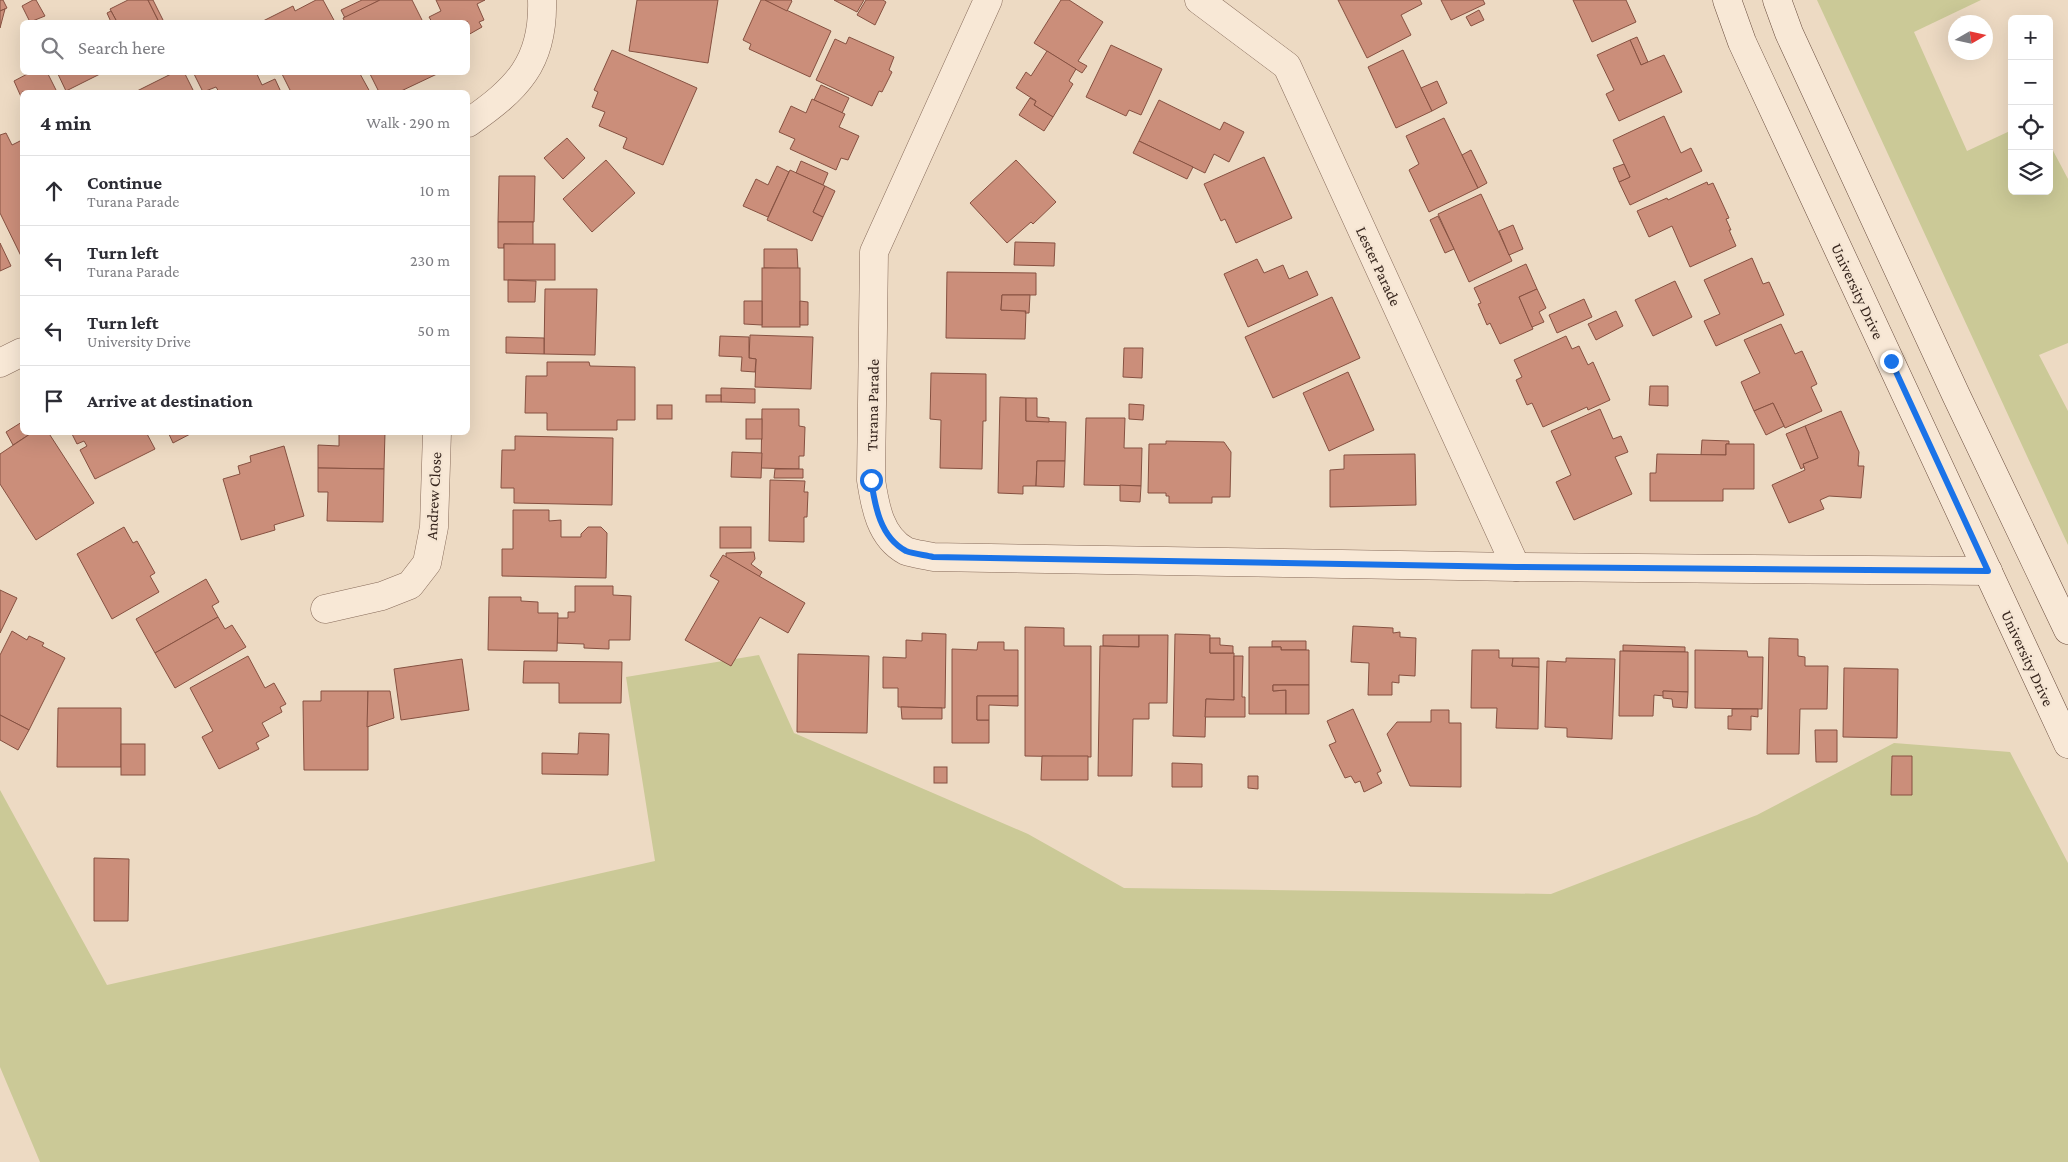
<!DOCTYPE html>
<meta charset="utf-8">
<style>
:root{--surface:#fff;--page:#f7f7f7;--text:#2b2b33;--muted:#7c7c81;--line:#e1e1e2}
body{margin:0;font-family:"Crimson Pro",serif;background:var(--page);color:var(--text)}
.controls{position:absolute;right:15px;top:15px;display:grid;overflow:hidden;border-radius:8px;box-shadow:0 5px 20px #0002}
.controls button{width:45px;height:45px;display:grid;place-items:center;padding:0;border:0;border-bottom:1px solid var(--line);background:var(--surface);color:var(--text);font:25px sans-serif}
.compass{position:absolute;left:1948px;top:15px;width:45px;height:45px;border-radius:50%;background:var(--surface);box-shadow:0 5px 20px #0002;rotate:81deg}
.stop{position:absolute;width:15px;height:15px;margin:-11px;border:4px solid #1a73e8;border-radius:50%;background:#fff}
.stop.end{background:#1a73e8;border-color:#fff;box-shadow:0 1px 5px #0008}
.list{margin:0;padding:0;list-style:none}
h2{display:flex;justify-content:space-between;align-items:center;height:65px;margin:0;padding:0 20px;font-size:21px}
h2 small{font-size:16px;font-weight:400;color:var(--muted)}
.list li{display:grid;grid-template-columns:32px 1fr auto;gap:15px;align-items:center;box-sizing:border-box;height:70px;padding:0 20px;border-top:1px solid var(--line)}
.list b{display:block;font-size:19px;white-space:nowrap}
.list p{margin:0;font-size:16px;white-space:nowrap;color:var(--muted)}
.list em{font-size:16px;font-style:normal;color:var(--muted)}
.icon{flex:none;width:28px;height:28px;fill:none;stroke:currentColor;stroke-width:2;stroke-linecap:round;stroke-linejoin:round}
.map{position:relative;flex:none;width:2068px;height:1162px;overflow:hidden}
.search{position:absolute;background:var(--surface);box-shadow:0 5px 20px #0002;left:20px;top:20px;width:450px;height:55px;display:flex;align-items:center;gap:12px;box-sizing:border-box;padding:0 18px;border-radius:8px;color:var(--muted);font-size:19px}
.panel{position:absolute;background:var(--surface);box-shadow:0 5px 20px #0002;left:20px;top:90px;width:450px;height:345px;border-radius:8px}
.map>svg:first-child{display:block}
</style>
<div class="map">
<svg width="2068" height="1162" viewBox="0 0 2068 1162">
<rect width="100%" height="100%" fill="#eddac3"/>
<!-- green -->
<g fill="#cbc997">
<polygon points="1817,0 1981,0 1914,32 1967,151 2012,130 2012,191 2049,191 2049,143 2068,179 2068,343 2039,355 2068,411 2068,545"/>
<polygon points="759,655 794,733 1028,834 1124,888 1551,894 1757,815 1894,743 2010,752 2068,863 2068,1162 40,1162 0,1067 0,790 107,985 655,861 626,677"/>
</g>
<!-- building -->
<g fill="#cb8e7a" stroke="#865141">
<polygon points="0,0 3,0 7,8 0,11"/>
<polygon points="33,0 36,0 45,16 30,22 22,6"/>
<polygon points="128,0 148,0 159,22 117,22 110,9"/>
<polygon points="148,0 153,0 164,22 159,22"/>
<polygon points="316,0 323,0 335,22 261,22 293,6 295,11"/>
<polygon points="362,0 380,0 345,18 341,10"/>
<polygon points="380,0 412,0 423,22 345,22 343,18"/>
<polygon points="436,0 485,0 477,4 484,20 479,22 482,27 468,35 468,22 432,22 429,17 441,11"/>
<polygon points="637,0 718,0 708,63 629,51"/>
<polygon points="761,0 765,0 831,31 810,77 749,49 751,44 743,40"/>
<polygon points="765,0 791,0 792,1 787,11"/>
<polygon points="834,0 864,0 857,12"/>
<polygon points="866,0 883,0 886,2 875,25 857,15"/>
<polygon points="1061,0 1069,0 1103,22 1078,61 1087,66 1082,73 1034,43"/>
<polygon points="1338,0 1420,0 1422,4 1401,15 1411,35 1367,58"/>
<polygon points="1441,0 1483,0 1485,4 1451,20"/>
<polygon points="1573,0 1626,0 1636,22 1592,42"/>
<polygon points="5,9 0,28 0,11"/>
<polygon points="1479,10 1484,20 1471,26 1466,17"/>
<polygon points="111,11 117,22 111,22 107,13"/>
<polygon points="849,37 894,57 889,70 892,72 882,92 879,91 872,106 816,80 835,39 846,44"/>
<polygon points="1637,37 1648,62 1641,65 1630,40"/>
<polygon points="1630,40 1641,65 1664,55 1682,92 1619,121 1606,94 1614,90 1597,55"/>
<polygon points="1111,45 1162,69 1141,115 1129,110 1126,116 1086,97"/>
<polygon points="612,50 697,88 663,165 623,148 627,138 599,126 605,112 592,107 598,92 594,90"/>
<polygon points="1403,50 1432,111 1396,128 1368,67"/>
<polygon points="1047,51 1076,69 1069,81 1073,84 1053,117 1034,105 1036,101 1016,88 1026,72 1031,76"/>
<polygon points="31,72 47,72 57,92 22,92 22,99 14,81"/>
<polygon points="57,72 104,72 66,91"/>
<polygon points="175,72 184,72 194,92 135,92"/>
<polygon points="193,72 256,72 262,85 275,79 281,92 219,92 216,87 203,92"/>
<polygon points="281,72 359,72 370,92 291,92"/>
<polygon points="369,72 437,72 437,74 399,92 379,92"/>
<polygon points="1437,81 1447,103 1432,111 1421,88"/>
<polygon points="821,85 849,98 842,113 814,100"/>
<polygon points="1030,98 1036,101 1034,105 1053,117 1044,131 1019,115"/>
<polygon points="812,99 845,114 839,127 859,136 848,160 841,158 836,170 790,149 795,139 779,132 791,106 806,113"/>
<polygon points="1159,100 1220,130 1224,122 1244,132 1229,162 1214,154 1205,173 1139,141"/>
<polygon points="1664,116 1681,153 1691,148 1702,171 1630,205 1619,182 1630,177 1613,140"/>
<polygon points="1444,118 1478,188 1429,212 1409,170 1419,164 1406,136"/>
<polygon points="6,133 12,145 22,140 22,258 0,213 0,135"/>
<polygon points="567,138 585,158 563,179 544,158"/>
<polygon points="1139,141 1193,167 1187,179 1133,153"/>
<polygon points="1471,150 1487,183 1478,188 1462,155"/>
<polygon points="1264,157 1292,218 1236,243 1225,219 1221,221 1204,184"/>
<polygon points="606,160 635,193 592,232 563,199"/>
<polygon points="1016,160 1056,202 1033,224 1031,222 1007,243 970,203"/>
<polygon points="801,161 828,173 823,185 796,173"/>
<polygon points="1624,164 1630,177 1619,182 1613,168"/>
<polygon points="777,166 789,172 768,217 743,206 756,179 768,185"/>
<polygon points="790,170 825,186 813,212 823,217 812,241 767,220"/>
<polygon points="499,176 535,176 534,222 498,222"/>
<polygon points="1707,182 1708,185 1713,183 1729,218 1726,219 1731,230 1729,230 1736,246 1690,267 1672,226 1649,237 1637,211 1667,198 1668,200"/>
<polygon points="825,186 835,191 823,217 813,212"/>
<polygon points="1481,194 1512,261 1469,282 1438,214"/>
<polygon points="1438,216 1454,249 1445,253 1430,220"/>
<polygon points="498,222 533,222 533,245 504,244 504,248 498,248"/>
<polygon points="1513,225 1523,249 1509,255 1499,231"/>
<polygon points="1015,242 1055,243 1054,266 1014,265"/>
<polygon points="0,243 11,266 0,271"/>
<rect x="504" y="244" width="51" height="36"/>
<polygon points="764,249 797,249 798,269 764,268"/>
<polygon points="1752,258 1763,284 1769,282 1784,315 1716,346 1704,321 1720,314 1704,280"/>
<polygon points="1257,259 1264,273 1283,265 1289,279 1307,271 1318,295 1248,327 1224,274"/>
<polygon points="1526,264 1537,289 1519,297 1533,329 1500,344 1490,323 1487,325 1478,304 1481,303 1474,288"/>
<rect x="762" y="268" width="38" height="59"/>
<polygon points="947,272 1036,273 1036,295 1002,295 1001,310 1026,311 1025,339 946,338"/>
<polygon points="508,280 536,281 535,302 508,302"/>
<polygon points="1675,281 1692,317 1653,336 1635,300"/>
<polygon points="545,289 597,289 595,355 544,354"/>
<polygon points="1537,289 1546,308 1539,312 1544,322 1532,327 1519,297"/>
<polygon points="1002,295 1030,295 1029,313 1025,313 1026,311 1001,310"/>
<polygon points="1332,297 1360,358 1273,398 1245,337"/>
<polygon points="1584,299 1592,317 1557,333 1549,315"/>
<polygon points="744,301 762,301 762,325 744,324"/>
<polygon points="800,301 808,302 808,325 800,325"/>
<polygon points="1616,311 1623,326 1596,340 1588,324"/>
<polygon points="1781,324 1795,354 1802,351 1817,384 1811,387 1822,411 1785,428 1773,403 1754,411 1741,382 1760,373 1744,340"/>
<polygon points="750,335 813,337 811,389 755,387 756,359 749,358"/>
<polygon points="720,336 749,337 749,358 756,359 755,372 741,371 742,357 719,356"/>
<polygon points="1566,336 1572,349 1579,346 1588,365 1593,362 1610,400 1588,410 1587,407 1543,427 1532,403 1527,405 1516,380 1522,377 1514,360"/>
<polygon points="506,337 544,338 544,354 506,353"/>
<polygon points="1124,348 1143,348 1142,378 1123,377"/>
<polygon points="547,362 589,362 590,366 635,367 635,420 617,420 617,430 547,430 547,413 525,413 526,376 547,376"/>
<polygon points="1348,372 1374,430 1329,451 1303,393"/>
<polygon points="931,373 986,374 986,421 983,421 982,469 940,468 941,420 930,419"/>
<polygon points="1650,386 1668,386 1668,406 1649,405"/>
<polygon points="721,388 755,389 755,403 721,402"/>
<rect x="706" y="395" width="15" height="7"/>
<polygon points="1000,397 1026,398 1026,421 1066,422 1065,461 1037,461 1036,486 1023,486 1023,494 998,493"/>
<polygon points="1026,398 1037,398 1037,417 1049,418 1049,422 1026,421"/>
<polygon points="1773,403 1784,426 1766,435 1754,411"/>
<polygon points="1129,404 1144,405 1143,420 1129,419"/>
<rect x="657" y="405" width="15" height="14"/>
<polygon points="762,409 799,409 799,426 805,427 804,456 799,456 799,469 761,468"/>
<polygon points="1600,409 1613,439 1621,436 1628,452 1615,457 1632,494 1574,520 1556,482 1571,475 1551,431"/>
<polygon points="1841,411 1859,452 1858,466 1864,466 1861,498 1829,496 1820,500 1824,509 1789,523 1772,485 1805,470 1803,464 1818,458 1805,426"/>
<polygon points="1086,418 1125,418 1124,448 1142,448 1141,486 1084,485"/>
<rect x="746" y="419" width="16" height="20"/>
<polygon points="22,422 22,432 33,432 13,445 6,432"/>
<polygon points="1805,426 1818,458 1803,464 1804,467 1801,469 1786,434"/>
<polygon points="33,432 48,432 94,503 36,540 0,484 0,454"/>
<polygon points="71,432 146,432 155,449 95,479 80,450 87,446 84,441 77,444"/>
<polygon points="168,432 194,432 173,443"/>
<polygon points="339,432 385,432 384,469 318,468 318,445 339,446"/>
<polygon points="515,436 613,438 612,505 514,503 514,488 501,488 502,450 515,450"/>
<polygon points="1702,440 1729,441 1729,444 1726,444 1726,455 1701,455"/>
<polygon points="1166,441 1224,442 1231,452 1230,497 1212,497 1212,503 1169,503 1169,496 1166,496 1166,493 1148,493 1149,444 1166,444"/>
<polygon points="1726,444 1754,444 1754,489 1723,489 1723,501 1650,501 1650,473 1656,473 1657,454 1726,455"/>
<polygon points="284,446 304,516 274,525 275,530 241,540 223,479 240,474 238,466 251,462 250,456"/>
<polygon points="732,452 762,453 761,478 731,477"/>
<polygon points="1415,454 1416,505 1330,507 1330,470 1344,469 1344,455"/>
<polygon points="1037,461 1065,461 1064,487 1036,486"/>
<polygon points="318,468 384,469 383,522 327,521 328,492 318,492"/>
<polygon points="775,469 803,469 803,478 774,478"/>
<polygon points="770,480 805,481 804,492 808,492 807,517 804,517 804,542 769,541"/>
<polygon points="1120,485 1141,486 1140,502 1120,501"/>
<polygon points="513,510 549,510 549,521 561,520 561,537 581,537 581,534 588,527 601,527 607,533 606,578 502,576 502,549 513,549"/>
<polygon points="124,527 133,543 137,541 155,573 150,576 159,592 112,619 77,554"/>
<rect x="720" y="527" width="31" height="21"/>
<polygon points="754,552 755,559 751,564 762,572 759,577 726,557 726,553"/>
<polygon points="723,555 805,603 788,633 760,617 731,666 685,640 719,581 710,576"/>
<polygon points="206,579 219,602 212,606 218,617 155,653 136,619"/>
<polygon points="575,586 613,586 613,595 631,596 630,640 609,640 609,649 584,648 584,644 557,643 557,618 568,618 568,612 575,612"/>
<polygon points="0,590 17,598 0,633"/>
<polygon points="489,597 521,597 521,601 538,602 538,613 558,613 557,651 488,650"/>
<polygon points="218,617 225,629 232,625 246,647 175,688 155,653"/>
<polygon points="1353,626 1393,628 1393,633 1400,632 1400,637 1416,638 1415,676 1399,675 1399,683 1392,682 1392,695 1368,695 1369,663 1351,662"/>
<polygon points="1025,627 1064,628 1064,646 1091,646 1091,757 1025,756"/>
<polygon points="12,631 27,640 29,636 44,643 42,646 65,658 29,730 0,715 0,655"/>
<polygon points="922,633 946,634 945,708 898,707 898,688 883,688 883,657 906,658 906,640 922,641"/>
<polygon points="1175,634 1210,635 1210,653 1234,653 1234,700 1206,699 1205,737 1173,736"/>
<polygon points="1103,635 1139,635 1139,647 1103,646"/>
<polygon points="1139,635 1168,635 1167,703 1149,703 1149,719 1133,719 1132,776 1098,776 1100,646 1139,647"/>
<polygon points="1210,638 1220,638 1220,645 1233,646 1233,653 1210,653"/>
<polygon points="1769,638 1798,639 1798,656 1805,657 1805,666 1828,666 1827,709 1800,709 1799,754 1767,754"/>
<polygon points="1272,641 1306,641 1306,650 1281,650 1281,647 1272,647"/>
<polygon points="978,642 1004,642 1004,650 1018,650 1018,696 977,696 977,720 989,720 989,743 952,743 952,649 977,650"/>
<polygon points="1623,645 1685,647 1685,652 1623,651"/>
<polygon points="1249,647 1281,647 1281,650 1309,650 1309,685 1273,685 1273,691 1286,690 1286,714 1249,714"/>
<polygon points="1472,650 1499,650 1499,658 1513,658 1512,666 1539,667 1538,729 1496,728 1497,708 1471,708"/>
<polygon points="1695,650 1747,651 1748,657 1763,657 1762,709 1695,708"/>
<polygon points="1620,651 1688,652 1688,692 1663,691 1664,696 1654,695 1653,716 1619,716"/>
<polygon points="798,654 869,656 867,733 797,732"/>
<polygon points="248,656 265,688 274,683 286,704 280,707 282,712 262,723 269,736 256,743 259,749 219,769 202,737 213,731 190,688"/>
<polygon points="1234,656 1243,656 1242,697 1245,697 1245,717 1205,717 1206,699 1234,700"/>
<polygon points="1513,658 1539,658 1539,667 1512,666"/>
<polygon points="1566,658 1615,659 1612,739 1567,737 1567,728 1545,727 1547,661 1566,662"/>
<polygon points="462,659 469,710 401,720 394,669"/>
<polygon points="524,661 622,662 621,703 559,703 559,683 523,683"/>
<polygon points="1844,668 1898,669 1897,738 1843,737"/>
<polygon points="1273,685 1309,685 1309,714 1286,714 1286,690 1273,691"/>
<polygon points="321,691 368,691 368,770 304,770 303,701 321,701"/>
<polygon points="368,691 390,691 394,718 367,727"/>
<polygon points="1663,691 1688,692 1687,708 1673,707 1672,699 1663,698"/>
<polygon points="977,696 1018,696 1018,706 989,705 989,720 977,720"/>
<polygon points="901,707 942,708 942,719 902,719"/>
<polygon points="58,708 121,708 121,767 57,767"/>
<polygon points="1353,709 1381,771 1377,773 1382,783 1364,792 1360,781 1355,783 1351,776 1345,778 1329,745 1336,742 1327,721"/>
<polygon points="1732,709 1758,709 1758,717 1751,716 1751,730 1728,729 1728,716 1732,716"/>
<polygon points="1431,710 1449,710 1449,723 1461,723 1461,787 1410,786 1387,734 1397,722 1431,722"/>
<polygon points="0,715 29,730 18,750 0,740"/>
<polygon points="1815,730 1837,730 1837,762 1816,762"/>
<polygon points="579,733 609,734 608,775 542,774 542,753 578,754"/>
<rect x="121" y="744" width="24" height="31"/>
<polygon points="1042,756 1088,756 1088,780 1041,780"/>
<polygon points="1892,756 1912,756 1912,795 1891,795"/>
<polygon points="1172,763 1202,764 1202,787 1172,787"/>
<rect x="934" y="767" width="13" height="16"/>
<polygon points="1248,776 1258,776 1258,789 1248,788"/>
<polygon points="94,858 129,859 128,921 94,921"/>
</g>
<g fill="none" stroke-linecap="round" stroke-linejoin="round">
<defs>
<g id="street">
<path d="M988,0L874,252L871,480C875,506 880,537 906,551C914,554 925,555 933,557L1516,567L1988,571"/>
<polyline points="1199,0 1287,66 1516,567"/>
<path d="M468,123C517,89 544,63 542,0"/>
<polyline points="0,363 22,352"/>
<polyline points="325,609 382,596 410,585 427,563 434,527 437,432"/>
</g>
<g id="secondary">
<polyline points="1727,0 1742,42 2068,744"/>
<polyline points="1777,0 1789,33 1956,395 2068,630"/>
</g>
</defs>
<!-- street casing -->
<use href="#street" stroke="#876b5a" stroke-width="29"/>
<!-- secondary casing -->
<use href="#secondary" stroke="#694c3d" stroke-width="29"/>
<!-- street -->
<use href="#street" stroke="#f8e8d6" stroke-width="28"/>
<!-- secondary -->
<use href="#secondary" stroke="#f8e8d6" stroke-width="28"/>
</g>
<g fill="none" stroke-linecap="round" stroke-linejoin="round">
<!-- route -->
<path stroke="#1a73e8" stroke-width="6" d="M871,480C875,506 880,537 906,551C914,554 925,555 933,557L1516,567L1988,571L1891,361"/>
</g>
<g text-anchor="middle" stroke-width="4.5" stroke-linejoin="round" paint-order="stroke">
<!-- street labels -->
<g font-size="16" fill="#37261e" stroke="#f5e5d3">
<text transform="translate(1379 266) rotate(65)" y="6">Lester Parade</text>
<text transform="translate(1858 291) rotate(65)" y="6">University Drive</text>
<text transform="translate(872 405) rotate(-89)" y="6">Turana Parade</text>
<text transform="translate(433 496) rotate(-87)" y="6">Andrew Close</text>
<text transform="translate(2028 658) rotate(65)" y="6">University Drive</text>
</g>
</g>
</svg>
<div class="controls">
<button>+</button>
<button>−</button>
<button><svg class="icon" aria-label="locate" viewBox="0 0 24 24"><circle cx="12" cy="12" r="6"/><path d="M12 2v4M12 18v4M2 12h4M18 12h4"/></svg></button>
<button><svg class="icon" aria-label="layers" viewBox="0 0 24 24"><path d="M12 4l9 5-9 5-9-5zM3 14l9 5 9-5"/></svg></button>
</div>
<svg class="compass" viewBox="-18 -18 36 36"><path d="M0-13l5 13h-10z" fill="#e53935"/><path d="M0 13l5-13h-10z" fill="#7c7c81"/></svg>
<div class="stop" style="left:871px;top:480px"></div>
<div class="stop end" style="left:1891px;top:361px"></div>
<div class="search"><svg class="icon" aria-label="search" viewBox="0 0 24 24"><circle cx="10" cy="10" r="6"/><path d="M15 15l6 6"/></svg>Search here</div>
<section class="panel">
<h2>4 min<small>Walk · 290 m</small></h2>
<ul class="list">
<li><svg class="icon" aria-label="ahead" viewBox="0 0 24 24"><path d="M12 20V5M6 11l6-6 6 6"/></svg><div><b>Continue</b><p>Turana Parade</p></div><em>10 m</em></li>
<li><svg class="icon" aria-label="left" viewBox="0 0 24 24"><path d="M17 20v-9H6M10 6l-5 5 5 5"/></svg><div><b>Turn left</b><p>Turana Parade</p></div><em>230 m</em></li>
<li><svg class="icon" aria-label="left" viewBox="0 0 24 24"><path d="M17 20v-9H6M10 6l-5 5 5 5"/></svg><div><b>Turn left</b><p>University Drive</p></div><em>50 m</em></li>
<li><svg class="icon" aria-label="arrive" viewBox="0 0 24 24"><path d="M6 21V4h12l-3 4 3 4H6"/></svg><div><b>Arrive at destination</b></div></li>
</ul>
</section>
</div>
